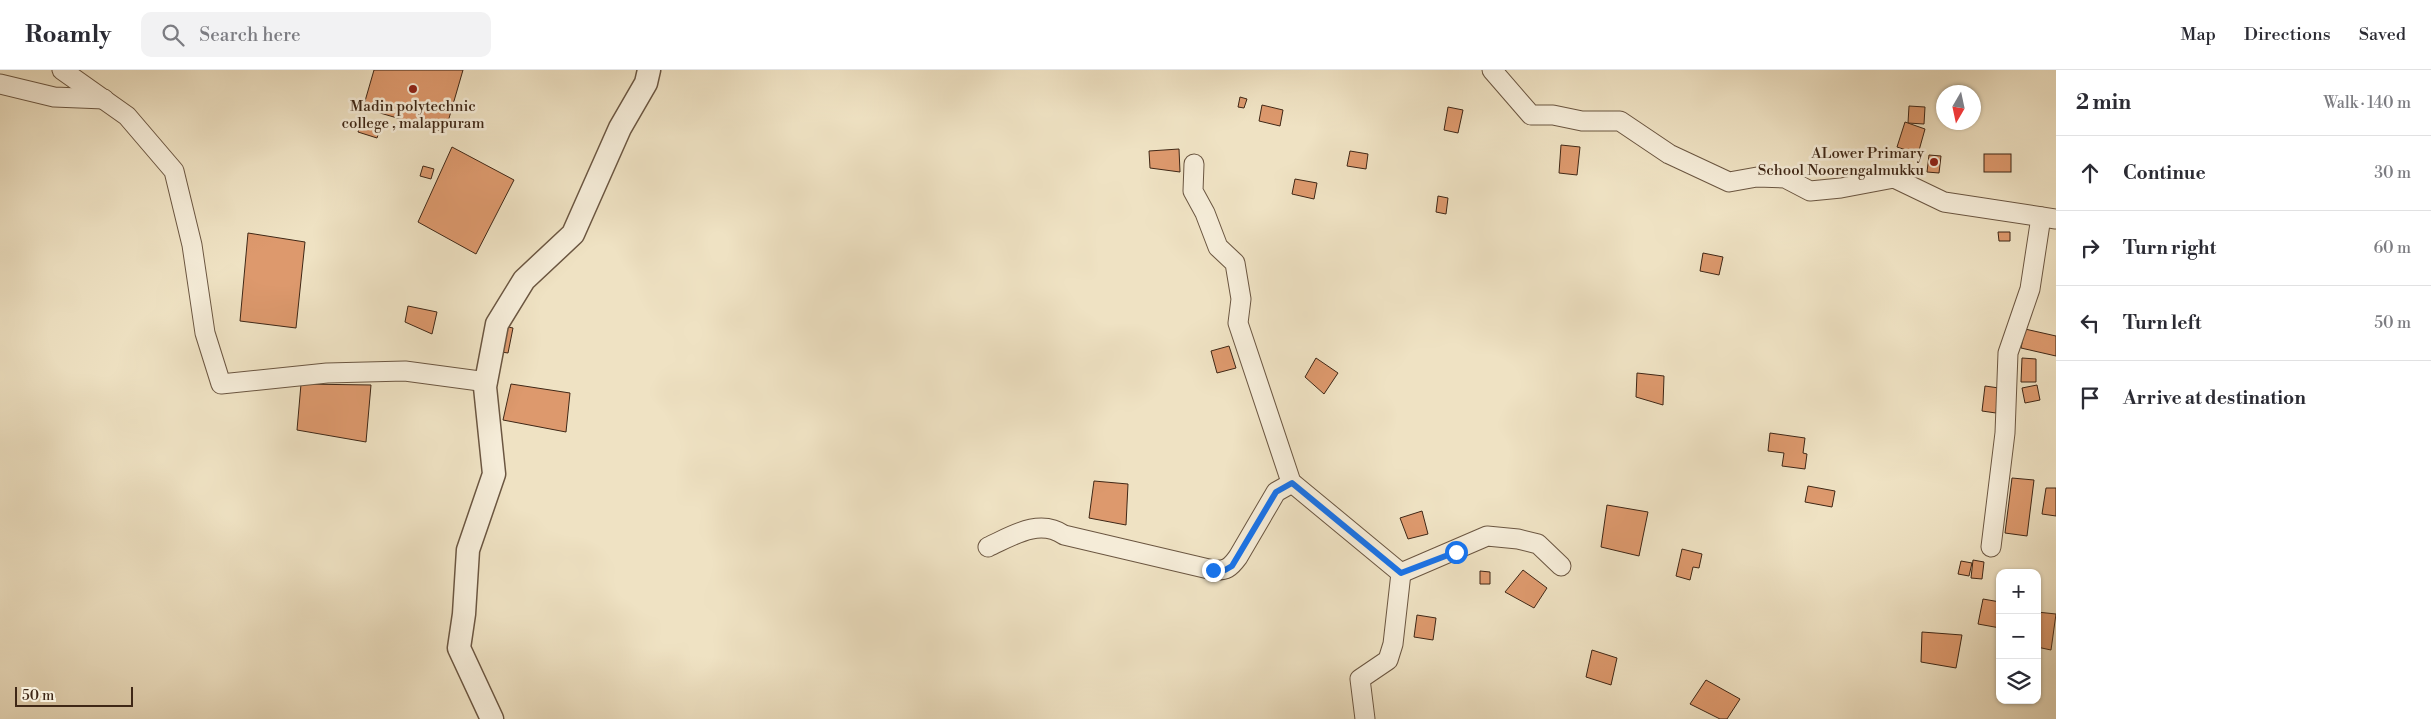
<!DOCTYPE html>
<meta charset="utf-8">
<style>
:root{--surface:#fff;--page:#f2f2f3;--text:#2b2b33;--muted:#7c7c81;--line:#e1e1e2}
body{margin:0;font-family:"Libre Bodoni",serif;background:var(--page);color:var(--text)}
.controls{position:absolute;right:15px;bottom:15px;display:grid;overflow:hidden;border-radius:10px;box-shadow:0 1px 4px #0004}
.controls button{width:45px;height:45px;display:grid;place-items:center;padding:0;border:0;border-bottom:1px solid var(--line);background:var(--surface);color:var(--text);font:25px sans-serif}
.compass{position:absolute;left:1936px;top:15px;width:45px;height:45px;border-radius:50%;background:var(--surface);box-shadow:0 1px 4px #0004;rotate:189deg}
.scale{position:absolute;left:15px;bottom:12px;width:118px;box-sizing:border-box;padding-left:5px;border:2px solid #3f2716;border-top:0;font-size:14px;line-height:18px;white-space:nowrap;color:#3f2716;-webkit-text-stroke:4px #f5ecd8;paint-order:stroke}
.stop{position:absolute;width:15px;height:15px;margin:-11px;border:4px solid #1a73e8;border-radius:50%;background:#fff}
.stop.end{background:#1a73e8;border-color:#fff;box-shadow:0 1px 5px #0008}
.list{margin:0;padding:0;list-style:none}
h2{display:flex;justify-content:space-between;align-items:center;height:65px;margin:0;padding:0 20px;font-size:21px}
h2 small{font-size:16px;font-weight:400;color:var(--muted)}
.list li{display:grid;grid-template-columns:32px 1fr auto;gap:15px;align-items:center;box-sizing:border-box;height:75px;padding:0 20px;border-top:1px solid var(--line)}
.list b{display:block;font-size:19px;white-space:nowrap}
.list em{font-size:16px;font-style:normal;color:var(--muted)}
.icon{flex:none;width:28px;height:28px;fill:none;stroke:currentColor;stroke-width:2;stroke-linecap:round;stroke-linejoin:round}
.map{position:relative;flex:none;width:2056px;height:649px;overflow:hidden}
header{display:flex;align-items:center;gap:30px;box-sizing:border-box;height:70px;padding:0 25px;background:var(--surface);border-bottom:1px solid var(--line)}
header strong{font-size:24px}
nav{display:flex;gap:28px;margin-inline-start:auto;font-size:18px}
.search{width:350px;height:45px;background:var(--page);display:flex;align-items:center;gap:12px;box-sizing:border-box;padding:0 18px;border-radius:10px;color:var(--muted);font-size:19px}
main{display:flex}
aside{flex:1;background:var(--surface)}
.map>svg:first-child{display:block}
</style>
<header>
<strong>Roamly</strong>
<div class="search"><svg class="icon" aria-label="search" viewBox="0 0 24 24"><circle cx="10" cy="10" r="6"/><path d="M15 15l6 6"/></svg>Search here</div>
<nav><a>Map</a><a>Directions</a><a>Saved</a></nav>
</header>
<main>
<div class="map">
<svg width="2056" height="649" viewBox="0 0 2056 649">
<rect width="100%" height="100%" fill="#efe2c3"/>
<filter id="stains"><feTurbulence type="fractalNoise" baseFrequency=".004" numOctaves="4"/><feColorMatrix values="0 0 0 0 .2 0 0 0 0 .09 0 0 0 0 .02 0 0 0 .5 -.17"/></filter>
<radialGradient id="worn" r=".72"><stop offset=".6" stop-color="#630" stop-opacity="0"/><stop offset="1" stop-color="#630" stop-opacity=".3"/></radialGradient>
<!-- building -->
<g fill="#dd996d" stroke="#3f2716">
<polygon points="374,0 463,0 445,62 363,38"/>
<polygon points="1240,27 1247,29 1244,38 1238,37"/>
<polygon points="1262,35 1283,40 1280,56 1259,51"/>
<polygon points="1909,36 1925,37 1924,54 1908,53"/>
<polygon points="1448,37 1463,40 1458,63 1444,60"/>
<polygon points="362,50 381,56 377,68 358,62"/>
<polygon points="1905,52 1925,59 1918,84 1897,77"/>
<polygon points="1561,75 1580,77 1577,105 1559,103"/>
<polygon points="452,77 514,110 476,184 418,152"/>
<polygon points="1179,79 1180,102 1150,98 1149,81"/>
<polygon points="1350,81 1368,84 1366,99 1347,96"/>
<rect x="1984" y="84" width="27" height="18"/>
<polygon points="1929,85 1941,86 1939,103 1927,102"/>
<polygon points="423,96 434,99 431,109 420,106"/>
<polygon points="1295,109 1317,113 1314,129 1292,124"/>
<polygon points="1438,126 1448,128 1446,144 1436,142"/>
<polygon points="1998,162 2010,162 2010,171 1999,171"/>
<polygon points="248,163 305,172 296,258 240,251"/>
<polygon points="1703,183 1723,187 1719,205 1700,201"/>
<polygon points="408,236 437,242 432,264 405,252"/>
<polygon points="499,255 513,258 508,283 495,281"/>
<polygon points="2025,259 2056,266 2056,286 2021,278"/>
<polygon points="1229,276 1236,298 1217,303 1211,281"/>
<polygon points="1316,288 1338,303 1324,324 1305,307"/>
<polygon points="2022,288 2036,289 2036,312 2021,312"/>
<polygon points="1637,303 1664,306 1663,335 1636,327"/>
<polygon points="301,314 371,315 366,372 297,360"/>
<polygon points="511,314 570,323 566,362 503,350"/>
<polygon points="2037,315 2040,330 2025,333 2022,318"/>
<polygon points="1985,316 1999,318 1996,343 1982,341"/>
<polygon points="1770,363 1805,368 1803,383 1807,384 1805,399 1782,396 1784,383 1768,381"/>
<polygon points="2012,408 2034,410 2027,466 2005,463"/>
<polygon points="1094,411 1128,414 1126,455 1089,448"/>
<polygon points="1808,416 1835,421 1832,437 1805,432"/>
<polygon points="2046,418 2056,418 2056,446 2042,444"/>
<polygon points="1607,435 1648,442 1639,486 1601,477"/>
<polygon points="1422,441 1428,464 1408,469 1400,448"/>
<polygon points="1682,479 1702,484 1699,498 1693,497 1690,510 1676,506"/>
<polygon points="1973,490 1984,492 1982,509 1971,508"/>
<polygon points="1961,491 1972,493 1969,506 1958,504"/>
<polygon points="1523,500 1547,518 1534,538 1505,522"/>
<polygon points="1480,501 1490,502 1490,514 1480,514"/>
<polygon points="1983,529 2000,532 2000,558 1978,554"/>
<polygon points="2037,542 2056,544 2051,580 2037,577"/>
<polygon points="1417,545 1436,548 1433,570 1414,567"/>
<polygon points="1922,562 1962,565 1956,598 1921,592"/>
<polygon points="1592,580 1617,588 1611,615 1586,607"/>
<polygon points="1706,610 1740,629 1727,649 1720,649 1690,634"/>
</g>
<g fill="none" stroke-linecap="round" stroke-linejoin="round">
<defs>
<g id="minor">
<polyline points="62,0 127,46 174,101 192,175 205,263 221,314 327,303 405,301 487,312"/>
<polyline points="1492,0 1531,45 1553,45 1582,51 1620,51 1669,84 1729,112 1757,107 1785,108 1810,121 1841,118 1894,108 1944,132 2056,149"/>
<polyline points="0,14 54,27 104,29"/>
<polyline points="1194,94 1193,121 1205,143 1218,177 1235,193 1241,229 1238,253 1291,412 1401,503 1487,466 1518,469 1538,474 1561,496"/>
<path d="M988,477C1012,466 1039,448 1064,465L1213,500C1226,501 1230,498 1238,487L1276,422L1292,413"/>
<polyline points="1991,477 2005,363 2008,283 2030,219 2041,147"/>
<polyline points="1365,649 1360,609 1388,590 1393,574 1401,503"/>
</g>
<polyline id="tertiary" points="492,649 459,578 464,544 468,480 494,404 485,317 497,254 524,210 573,164 620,58 646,13 649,0"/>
</defs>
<!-- minor casing -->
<use href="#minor" stroke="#6b5641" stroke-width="21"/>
<!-- tertiary casing -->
<use href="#tertiary" stroke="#6b5641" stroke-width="25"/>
<!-- minor -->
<use href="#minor" stroke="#f5ecd8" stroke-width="19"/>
<!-- tertiary -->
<use href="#tertiary" stroke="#f5ecd8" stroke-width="22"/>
</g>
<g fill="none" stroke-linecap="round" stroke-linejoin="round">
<!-- route -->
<polyline stroke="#1a73e8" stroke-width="6" points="1213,500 1225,500 1232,496 1276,422 1292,413 1401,503 1456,482"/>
</g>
<!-- markers -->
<g fill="#8f2418" stroke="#f5ecd8" stroke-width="2">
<circle cx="413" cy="19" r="5"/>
<circle cx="1934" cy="92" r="5"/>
</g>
<g text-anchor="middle" stroke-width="5" stroke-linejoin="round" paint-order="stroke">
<!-- poi labels -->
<g font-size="15" fill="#3f2716" stroke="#f5ecd8">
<text x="413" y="41">Madin polytechnic<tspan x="413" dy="17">college , malappuram</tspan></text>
<text x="1924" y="88" text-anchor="end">ALower Primary<tspan x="1924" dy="17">School Noorengalmukku</tspan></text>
</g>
</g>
<rect width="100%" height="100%" filter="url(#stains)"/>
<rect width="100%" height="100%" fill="url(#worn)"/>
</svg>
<div class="controls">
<button>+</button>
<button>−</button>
<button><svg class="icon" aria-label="layers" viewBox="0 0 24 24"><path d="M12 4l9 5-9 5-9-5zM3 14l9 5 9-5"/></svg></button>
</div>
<svg class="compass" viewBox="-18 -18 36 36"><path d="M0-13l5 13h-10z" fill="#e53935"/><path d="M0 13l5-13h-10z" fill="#7c7c81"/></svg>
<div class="scale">50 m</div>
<div class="stop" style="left:1456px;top:482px"></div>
<div class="stop end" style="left:1213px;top:500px"></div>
</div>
<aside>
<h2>2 min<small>Walk · 140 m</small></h2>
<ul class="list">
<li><svg class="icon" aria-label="ahead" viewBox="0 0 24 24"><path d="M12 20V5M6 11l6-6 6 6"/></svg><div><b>Continue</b></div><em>30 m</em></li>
<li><svg class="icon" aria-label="right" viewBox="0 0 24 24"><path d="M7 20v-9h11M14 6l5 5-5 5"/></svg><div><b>Turn right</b></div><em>60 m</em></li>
<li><svg class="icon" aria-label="left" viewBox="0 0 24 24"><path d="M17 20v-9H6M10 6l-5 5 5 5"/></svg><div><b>Turn left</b></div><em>50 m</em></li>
<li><svg class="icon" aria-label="arrive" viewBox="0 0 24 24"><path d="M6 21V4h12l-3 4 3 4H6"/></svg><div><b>Arrive at destination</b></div></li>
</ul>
</aside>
</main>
